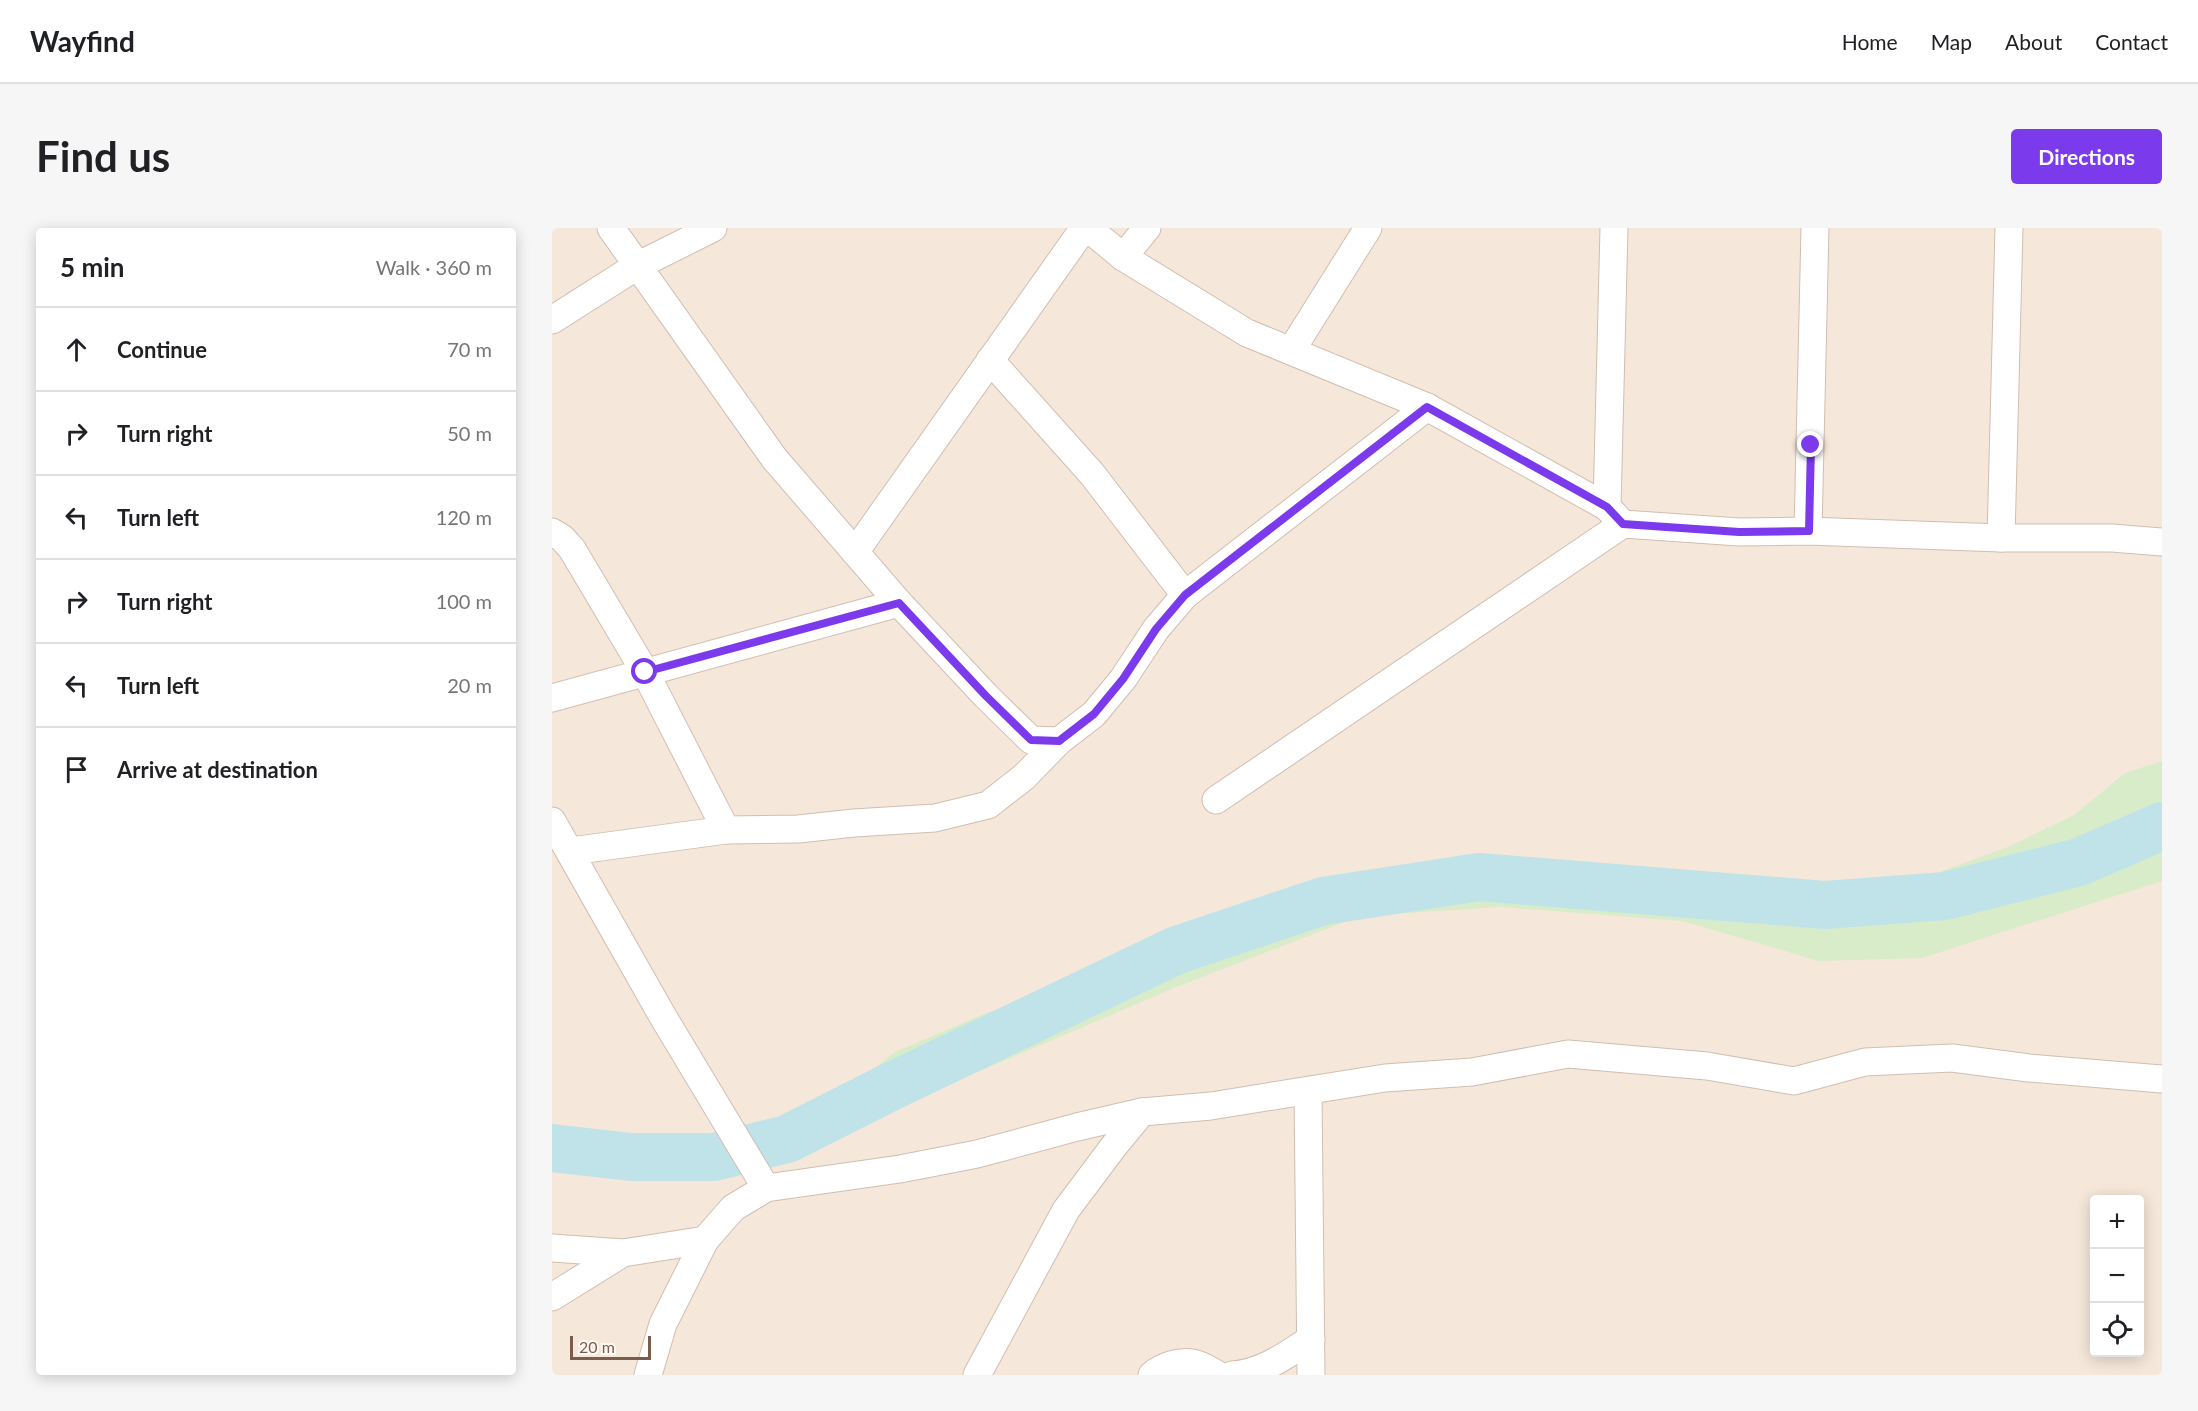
<!DOCTYPE html>
<meta charset="utf-8">
<style>
:root{--surface:#fff;--page:#f6f6f6;--text:#202124;--muted:#757577;--line:#e0e0e0;--accent:#7c3aed}
body{margin:0;font-family:Lato,sans-serif;background:var(--page);color:var(--text)}
.controls{position:absolute;right:18px;bottom:18px;display:grid;overflow:hidden;border-radius:6px;box-shadow:0 3px 15px #0003}
.controls button{width:54px;height:54px;display:grid;place-items:center;padding:0;border:0;border-bottom:2px solid var(--line);background:var(--surface);color:var(--text);font:30px sans-serif}
.scale{position:absolute;left:18px;bottom:15px;width:81px;box-sizing:border-box;padding-left:6px;border:3px solid #7a5c4d;border-top:0;font-size:16px;line-height:21px;white-space:nowrap;color:#7a5c4d;-webkit-text-stroke:4px #fffaf3;paint-order:stroke}
.stop{position:absolute;width:18px;height:18px;margin:-14px;border:4px solid #7c3aed;border-radius:50%;background:#fff}
.stop.end{background:#7c3aed;border-color:#fff;box-shadow:0 2px 6px #0008}
.list{margin:0;padding:0;list-style:none}
h2{display:flex;justify-content:space-between;align-items:center;height:78px;margin:0;padding:0 24px;font-size:26px}
h2 small{font-size:20px;font-weight:400;color:var(--muted)}
.list li{display:grid;grid-template-columns:39px 1fr auto;gap:18px;align-items:center;box-sizing:border-box;height:84px;padding:0 24px;border-top:2px solid var(--line)}
.list b{display:block;font-size:22px;white-space:nowrap}
.list em{font-size:20px;font-style:normal;color:var(--muted)}
.icon{flex:none;width:33px;height:33px;fill:none;stroke:currentColor;stroke-width:2;stroke-linecap:round;stroke-linejoin:round}
.map{position:relative;flex:none;width:1610px;height:1147px;overflow:hidden;border-radius:6px}
header{display:flex;align-items:center;gap:36px;box-sizing:border-box;height:84px;padding:0 30px;background:var(--surface);border-bottom:2px solid var(--line)}
header strong{font-size:28px}
nav{display:flex;gap:33px;margin-inline-start:auto;font-size:21px}
.intro{display:flex;align-items:center;justify-content:space-between;box-sizing:border-box;height:144px;padding:0 36px}
h1{margin:0;font-size:42px}
.button{padding:15px 27px;border-radius:6px;background:var(--accent);color:#fff;font-size:21px;font-weight:700}
main{display:flex;gap:36px;padding:0 36px}
aside{flex:1;background:var(--surface);border-radius:6px;box-shadow:0 3px 15px #0003}
.map>svg:first-child{display:block}
</style>
<header>
<strong>Wayfind</strong>
<nav><a>Home</a><a>Map</a><a>About</a><a>Contact</a></nav>
</header>
<div class="intro"><h1>Find us</h1><a class="button">Directions</a></div>
<main>
<aside>
<h2>5 min<small>Walk · 360 m</small></h2>
<ul class="list">
<li><svg class="icon" aria-label="ahead" viewBox="0 0 24 24"><path d="M12 20V5M6 11l6-6 6 6"/></svg><div><b>Continue</b></div><em>70 m</em></li>
<li><svg class="icon" aria-label="right" viewBox="0 0 24 24"><path d="M7 20v-9h11M14 6l5 5-5 5"/></svg><div><b>Turn right</b></div><em>50 m</em></li>
<li><svg class="icon" aria-label="left" viewBox="0 0 24 24"><path d="M17 20v-9H6M10 6l-5 5 5 5"/></svg><div><b>Turn left</b></div><em>120 m</em></li>
<li><svg class="icon" aria-label="right" viewBox="0 0 24 24"><path d="M7 20v-9h11M14 6l5 5-5 5"/></svg><div><b>Turn right</b></div><em>100 m</em></li>
<li><svg class="icon" aria-label="left" viewBox="0 0 24 24"><path d="M17 20v-9H6M10 6l-5 5 5 5"/></svg><div><b>Turn left</b></div><em>20 m</em></li>
<li><svg class="icon" aria-label="arrive" viewBox="0 0 24 24"><path d="M6 21V4h12l-3 4 3 4H6"/></svg><div><b>Arrive at destination</b></div></li>
</ul>
</aside>
<div class="map">
<svg width="1610" height="1147" viewBox="0 0 1610 1147">
<rect width="100%" height="100%" fill="#fdf6ec"/>
<!-- residential -->
<path fill="#f5e8da" fill-rule="evenodd" d="M0,0H1610V1147H0ZM1542,972H1588V1124H1542Z"/>
<!-- green -->
<polygon fill="#d8ecc9" points="1610,533 1610,653 1370,730 1267,733 1130,693 949,679 808,688 622,760 288,903 235,911 343,824 434,785 571,740 620,709 807,645 925,633 1267,659 1385,645 1456,619 1522,587 1573,545"/>
<g fill="none" stroke-linecap="round" stroke-linejoin="round">
<!-- river -->
<polyline stroke="#bfe3e8" stroke-width="48" points="0,920 79,929 162,929 235,911 340,858 625,722 771,673 927,649 1273,677 1393,668 1527,634 1610,598"/>
<defs>
<g id="minor">
<polyline points="59,0 222,230 347,375 434,468 479,512 507,513 542,486 571,451 604,401 633,367 875,179"/>
<polyline points="536,0 571,29 695,105 875,179 1055,279 1071,296 1187,304 1256,303 1449,310 1560,310 1610,314"/>
<polyline points="571,29 595,0"/>
<polyline points="0,92 85,38 161,0"/>
<polyline points="739,123 816,0"/>
<polyline points="438,132 540,246 633,367"/>
<polyline points="1055,279 1062,0"/>
<polyline points="1256,303 1263,0"/>
<polyline points="0,304 10,310 20,321 93,444 174,602"/>
<polyline points="1449,310 1457,0"/>
<polyline points="303,324 532,0"/>
<polyline points="0,470 347,375"/>
<polyline points="664,572 1071,296"/>
<polyline points="0,593 110,787 214,960"/>
<polyline points="19,623 174,602 246,601 302,595 383,590 436,577 472,549 507,513"/>
<polyline points="756,864 759,1147"/>
<polyline points="0,1020 71,1025"/>
<polyline points="0,1069 71,1025 153,1012"/>
<polyline points="96,1147 111,1096 153,1012 181,980 214,960 348,941 425,926 525,899 590,884"/>
<polyline points="425,1147 514,982 562,918 590,884 659,878 833,850 920,844 1016,826 1155,838 1242,853 1313,834 1400,830 1477,840 1610,851"/>
<path d="M600,1147C610,1138 627,1133 640,1135C649,1136 659,1143 666,1147"/>
<path d="M680,1147C711,1145 734,1127 759,1111"/>
</g>
</defs>
<!-- minor casing -->
<use href="#minor" stroke="#d1beb0" stroke-width="29"/>
<!-- minor -->
<use href="#minor" stroke="#fff" stroke-width="27"/>
</g>
<g fill="none" stroke-linecap="round" stroke-linejoin="round">
<!-- route -->
<polyline stroke="#7c3aed" stroke-width="8" points="93,444 347,375 434,468 479,512 507,513 542,486 571,451 604,401 633,367 875,179 1055,279 1071,296 1187,304 1257,303 1259,217"/>
</g>
</svg>
<div class="controls">
<button>+</button>
<button>−</button>
<button><svg class="icon" aria-label="locate" viewBox="0 0 24 24"><circle cx="12" cy="12" r="6"/><path d="M12 2v4M12 18v4M2 12h4M18 12h4"/></svg></button>
</div>
<div class="scale">20 m</div>
<div class="stop" style="left:93px;top:444px"></div>
<div class="stop end" style="left:1259px;top:217px"></div>
</div>
</main>
